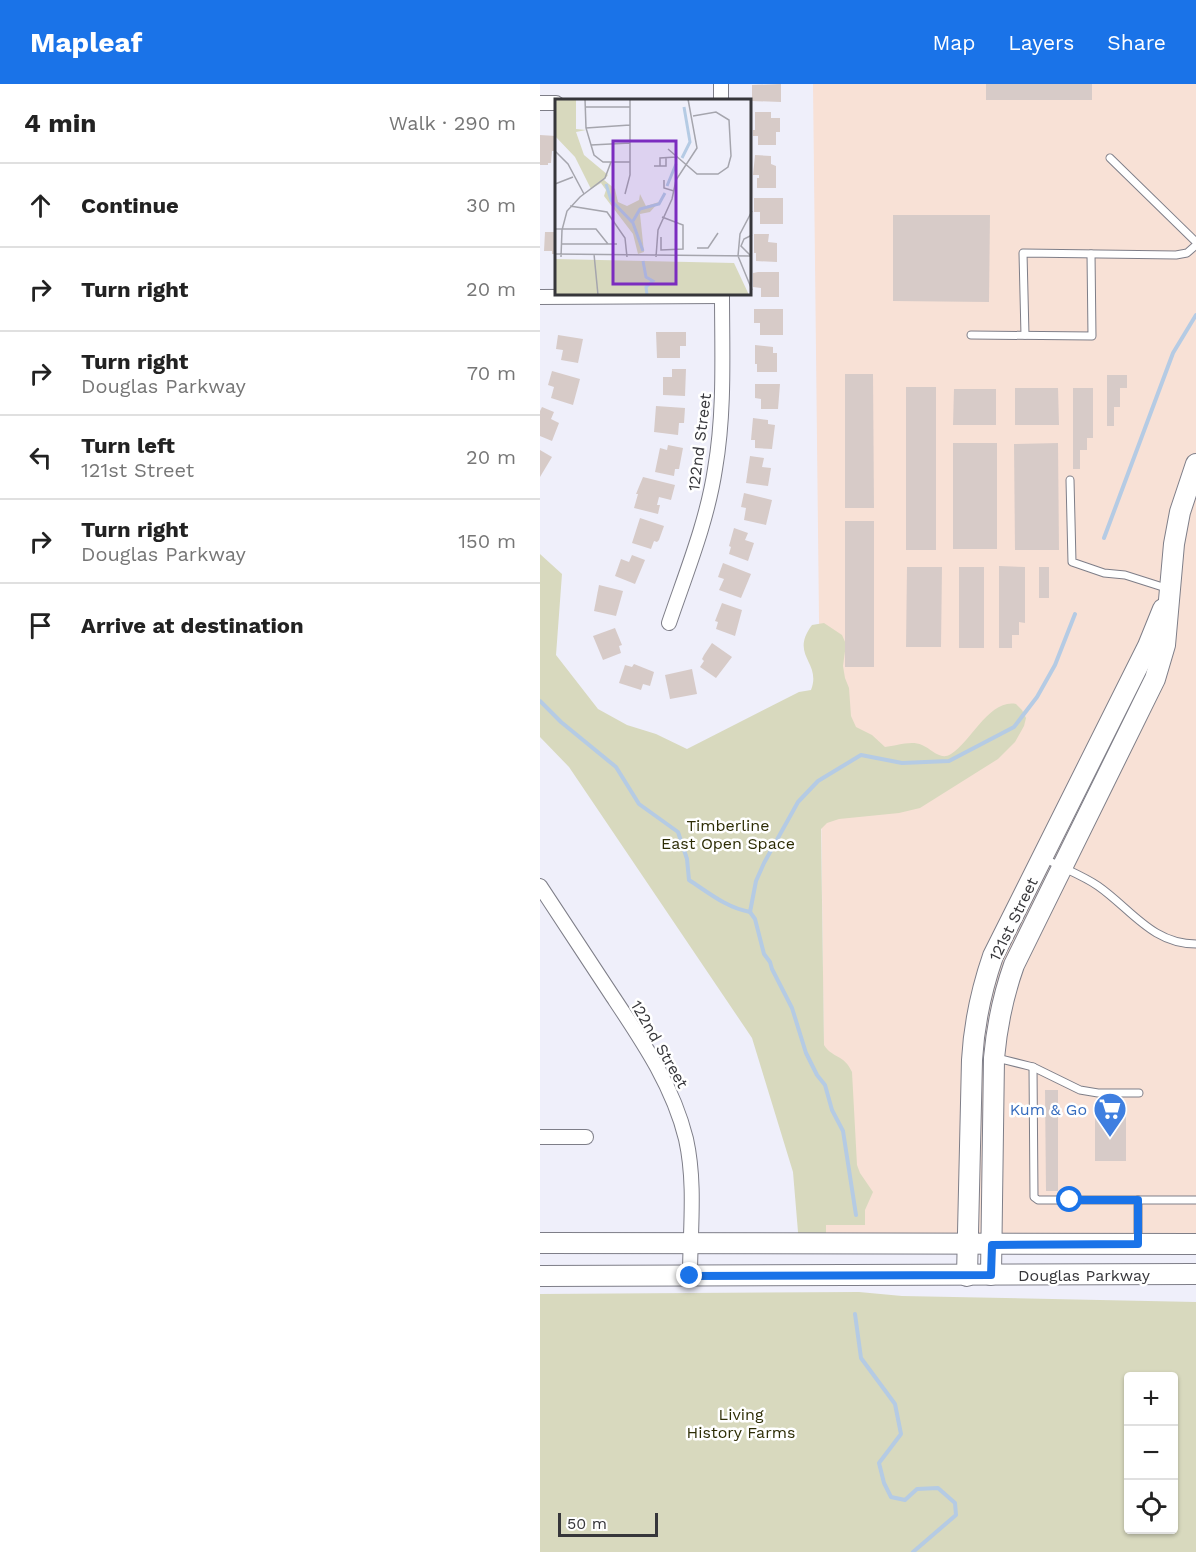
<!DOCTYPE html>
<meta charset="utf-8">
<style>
:root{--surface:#fff;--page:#f2f2f2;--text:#222;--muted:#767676;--line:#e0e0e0;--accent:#1a73e8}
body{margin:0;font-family:"Work Sans",sans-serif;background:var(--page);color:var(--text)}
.controls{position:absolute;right:18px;bottom:18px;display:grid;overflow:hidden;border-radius:6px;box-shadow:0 2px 4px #0004}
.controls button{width:54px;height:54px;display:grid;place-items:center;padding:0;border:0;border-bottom:2px solid var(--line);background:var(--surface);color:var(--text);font:30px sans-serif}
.scale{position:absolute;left:18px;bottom:15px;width:100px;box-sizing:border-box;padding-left:6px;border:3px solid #36363a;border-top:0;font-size:16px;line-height:21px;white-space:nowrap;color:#36363a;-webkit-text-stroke:4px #fff;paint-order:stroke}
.stop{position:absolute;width:18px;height:18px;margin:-14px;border:4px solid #1a73e8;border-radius:50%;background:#fff}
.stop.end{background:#1a73e8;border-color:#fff;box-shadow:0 2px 6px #0008}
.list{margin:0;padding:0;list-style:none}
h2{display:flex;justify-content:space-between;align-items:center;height:78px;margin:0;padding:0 24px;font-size:26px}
h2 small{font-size:20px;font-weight:400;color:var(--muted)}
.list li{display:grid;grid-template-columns:39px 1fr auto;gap:18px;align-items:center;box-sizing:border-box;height:84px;padding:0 24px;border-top:2px solid var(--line)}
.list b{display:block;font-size:22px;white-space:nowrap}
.list p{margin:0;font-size:20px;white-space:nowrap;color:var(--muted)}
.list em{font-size:20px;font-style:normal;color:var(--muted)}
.icon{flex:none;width:33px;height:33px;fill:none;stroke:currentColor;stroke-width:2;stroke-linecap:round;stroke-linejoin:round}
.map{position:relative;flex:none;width:656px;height:1468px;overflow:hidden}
header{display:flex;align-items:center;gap:36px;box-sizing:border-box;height:84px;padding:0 30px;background:var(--accent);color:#fff}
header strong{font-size:28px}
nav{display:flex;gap:33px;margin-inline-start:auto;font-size:21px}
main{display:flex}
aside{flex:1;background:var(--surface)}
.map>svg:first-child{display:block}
</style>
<header>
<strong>Mapleaf</strong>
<nav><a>Map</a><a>Layers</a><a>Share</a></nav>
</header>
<main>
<aside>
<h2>4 min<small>Walk · 290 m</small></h2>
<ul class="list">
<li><svg class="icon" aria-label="ahead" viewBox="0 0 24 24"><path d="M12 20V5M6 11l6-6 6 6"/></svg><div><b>Continue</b></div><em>30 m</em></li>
<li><svg class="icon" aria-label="right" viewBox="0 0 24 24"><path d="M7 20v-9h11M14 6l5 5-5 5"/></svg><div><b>Turn right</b></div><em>20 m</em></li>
<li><svg class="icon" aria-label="right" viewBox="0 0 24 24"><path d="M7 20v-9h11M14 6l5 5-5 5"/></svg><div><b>Turn right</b><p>Douglas Parkway</p></div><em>70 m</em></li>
<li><svg class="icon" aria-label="left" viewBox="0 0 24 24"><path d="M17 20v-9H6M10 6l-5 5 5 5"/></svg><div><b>Turn left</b><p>121st Street</p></div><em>20 m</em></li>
<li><svg class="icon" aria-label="right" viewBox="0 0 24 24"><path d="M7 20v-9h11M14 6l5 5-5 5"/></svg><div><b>Turn right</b><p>Douglas Parkway</p></div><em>150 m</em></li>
<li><svg class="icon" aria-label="arrive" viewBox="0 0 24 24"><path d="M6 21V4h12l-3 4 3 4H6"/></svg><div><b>Arrive at destination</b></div></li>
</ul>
</aside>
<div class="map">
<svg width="656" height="1468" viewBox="0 0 656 1468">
<rect width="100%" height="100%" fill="#efeffa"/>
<!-- commercial -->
<polygon fill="#f8e1d6" points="273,0 656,0 656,1160 286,1160"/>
<!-- green -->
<g fill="#d8d9be" fill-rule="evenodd">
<path d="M0,470L22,490L16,571L58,625L87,641L116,650L147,665L259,608L271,606C282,578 249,572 272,541L284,539L302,551L306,560L303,582L305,594L309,604L311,632L316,643L332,651L345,663C356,662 371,656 382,661C392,665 400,677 411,670C431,658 449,615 476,620L482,626L486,634L484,642L475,658L458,675L380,724L359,729L299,735L287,739L281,745L284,961C293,975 304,970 312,988L317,1081L320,1089L333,1108L325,1126V1141H286V1160H259L253,1088L212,954L29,683L0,653Z"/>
<path d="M319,1208L362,1212L656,1218V1468H0V1210ZM634,1292V1446H588V1292Z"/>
</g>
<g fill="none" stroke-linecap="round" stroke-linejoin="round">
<!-- stream -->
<g stroke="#b5cbe4" stroke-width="4">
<polyline points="564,454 633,269 656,231"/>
<path d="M0,617L21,638L76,683L99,720L138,748L147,775L149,796C169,809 187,824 210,828L215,835L224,870L230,878L232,885L252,924L266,969L277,991L285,1001L292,1026L303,1047L316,1131"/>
<polyline points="210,828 216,797 224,779 258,718 278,697 321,671 362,679 409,677 474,643 497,613 515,581 535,530"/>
<polyline points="315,1230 321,1274 355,1320 361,1350 339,1379 344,1399 351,1413 365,1416 377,1405 398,1404 415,1419 416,1431 373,1468"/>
</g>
</g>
<!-- building -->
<g fill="#d7cbc8">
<polygon points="241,0 241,18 212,17 212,1"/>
<rect x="446" y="0" width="106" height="16"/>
<polygon points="215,28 231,28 231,34 240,34 240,48 236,48 236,61 218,61 218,52 213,52 213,46 215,46"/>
<polygon points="0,51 16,52 16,67 12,67 11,79 8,79 8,81 0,81"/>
<polygon points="215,71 231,72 231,80 236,82 236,104 217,104 217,94 219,94 219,91 213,91"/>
<polygon points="214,114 243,114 243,140 220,140 220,128 214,128"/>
<polygon points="353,131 450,131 449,218 353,217"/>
<polygon points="5,148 16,148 16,170 12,170 12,167 4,167"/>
<polygon points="214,150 229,150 228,158 237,159 237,178 216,177 216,169 214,169"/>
<polygon points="218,188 239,188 239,213 221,213 221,204 213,203 213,189"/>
<polygon points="214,225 243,225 243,251 220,251 220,239 214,239"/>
<polygon points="116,248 146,248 146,262 140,262 140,274 117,274"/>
<polygon points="18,251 43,255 38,279 21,276 23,266 16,265"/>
<polygon points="215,261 233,263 233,269 237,269 237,288 217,288 217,280 215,280"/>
<polygon points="132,285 146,285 145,312 123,311 123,293 132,293"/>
<polygon points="12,287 40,295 33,321 11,314 14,303 8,301"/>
<polygon points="305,290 333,290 334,424 305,424"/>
<polygon points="567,291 587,291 587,304 580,304 580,323 574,323 574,342 567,342"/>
<polygon points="215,300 240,300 238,325 221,325 221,315 215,314"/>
<rect x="366" y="303" width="30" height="163"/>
<polygon points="475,304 518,304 519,341 475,341"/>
<polygon points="533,304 553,304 553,354 547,354 547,366 540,366 540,385 533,385"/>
<polygon points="414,305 456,305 456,341 413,341"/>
<polygon points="116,322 145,324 144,339 139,339 138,351 114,348"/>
<polygon points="2,323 14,328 11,335 19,339 12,357 0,352 0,327"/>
<polygon points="213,334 228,336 228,340 235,341 232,365 215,364 215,356 211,356"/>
<rect x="413" y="359" width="44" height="106"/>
<polygon points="518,359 519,466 475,466 474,360"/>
<polygon points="128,361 143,364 139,385 135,385 134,392 115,388 120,364 127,366"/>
<polygon points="0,366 12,373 0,393"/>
<polygon points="210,372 224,374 222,383 231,384 228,402 206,399"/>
<polygon points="103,393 135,401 131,416 119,413 117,421 120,421 118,430 94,424 98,410 96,410"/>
<polygon points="204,409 232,416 226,441 204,436 206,424 201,423"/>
<polygon points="100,434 124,442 119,456 117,458 114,457 111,465 92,459"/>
<rect x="305" y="437" width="29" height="146"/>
<polygon points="194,444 208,449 205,456 214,459 208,477 189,470 191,463 189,462"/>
<polygon points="92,471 105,476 95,500 75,492 81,475 89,478"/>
<polygon points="183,479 211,490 201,514 179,506 184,495 178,493"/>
<polygon points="459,482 485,483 485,539 479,538 479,551 472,551 472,564 459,564"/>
<polygon points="367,483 402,483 401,563 366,563"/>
<rect x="419" y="483" width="25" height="81"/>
<rect x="499" y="483" width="10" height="31"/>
<polygon points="59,501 83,507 76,532 54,527"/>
<polygon points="182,519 202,526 195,552 176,545 178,538 175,537"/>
<polygon points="75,544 82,561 79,562 81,569 63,576 53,552"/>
<polygon points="172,559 192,573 176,594 160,583 164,577 162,575 164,571"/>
<polygon points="94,580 114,588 110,602 103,600 101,606 79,599 85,581 92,583"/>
<polygon points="152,585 157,610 130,615 125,591"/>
<polygon points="505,1006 518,1006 518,1107 506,1107"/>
<rect x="555" y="1031" width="31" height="46"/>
</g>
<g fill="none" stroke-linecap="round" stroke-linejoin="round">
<defs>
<g id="lane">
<polyline points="570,74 656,158"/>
<polyline points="431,251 552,252 551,170"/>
<polyline points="485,251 483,169 636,171 647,169 656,161"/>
<polyline points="530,396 532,478 564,489 585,491 629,505"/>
<path d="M504,774C522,784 542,791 558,802C591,825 612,860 656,860"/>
<polyline points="457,974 493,983 540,1006 558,1009 599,1009"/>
<polyline points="493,983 494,1113 498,1116 656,1116"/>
<polyline points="598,1158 598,1116"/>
</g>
<g id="street">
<polyline points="181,0 181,16"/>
<polyline points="0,19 16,19"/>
<polyline points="0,213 182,212"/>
<path d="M129,539C146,489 167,438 175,385C185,327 182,268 182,210"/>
<path d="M0,802C24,839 49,876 73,913C103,958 133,1002 146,1055C156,1100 150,1147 150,1192"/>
<polyline points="0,1053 46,1053"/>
</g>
<g id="secondary">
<polyline points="0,1159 656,1160"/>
<path d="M451,1191L454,974C457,941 463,912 474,881L615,595L625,561L634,460L640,428L656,380"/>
<polyline points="0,1192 656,1190"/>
<path d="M427,1192L432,976C434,940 441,907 453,872L608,562L623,525"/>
</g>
</defs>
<!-- lane casing -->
<use href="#lane" stroke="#7e7e88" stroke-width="9"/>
<!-- street casing -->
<use href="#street" stroke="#7e7e88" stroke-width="16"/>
<!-- secondary casing -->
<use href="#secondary" stroke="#7e7e88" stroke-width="22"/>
<!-- lane -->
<use href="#lane" stroke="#fff" stroke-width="7"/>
<!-- street -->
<use href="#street" stroke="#fff" stroke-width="14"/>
<!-- secondary -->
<use href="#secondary" stroke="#fff" stroke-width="20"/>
</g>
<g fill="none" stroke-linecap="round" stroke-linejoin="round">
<!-- route -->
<polyline stroke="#1a73e8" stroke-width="8" points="150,1192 451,1191 452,1161 598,1160 598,1116 530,1116"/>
</g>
<!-- icons -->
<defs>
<symbol id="supermarket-pin" viewBox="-11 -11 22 30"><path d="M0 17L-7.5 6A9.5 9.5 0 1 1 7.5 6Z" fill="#3f7fe0" stroke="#fff"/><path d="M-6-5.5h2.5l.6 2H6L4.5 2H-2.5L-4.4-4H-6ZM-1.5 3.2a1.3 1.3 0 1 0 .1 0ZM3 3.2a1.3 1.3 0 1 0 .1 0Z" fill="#fff"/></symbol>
</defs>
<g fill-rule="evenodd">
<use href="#supermarket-pin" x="551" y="1006" width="38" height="52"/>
</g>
<g text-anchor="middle" stroke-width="5" stroke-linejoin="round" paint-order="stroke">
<!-- street labels -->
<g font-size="16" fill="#36363a" stroke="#fff">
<text transform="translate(159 358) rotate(-83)" y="6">122nd Street</text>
<text transform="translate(473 835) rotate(-64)" y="6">121st Street</text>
<text transform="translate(120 960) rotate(60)" y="6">122nd Street</text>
<text x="544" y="1197">Douglas Parkway</text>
</g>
<!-- park labels -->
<g font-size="16" fill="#2d2d05" stroke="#fff">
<text x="188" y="747">Timberline<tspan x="188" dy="18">East Open Space</tspan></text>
<text x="201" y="1336">Living<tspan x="201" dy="18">History Farms</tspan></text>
</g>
<!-- shop labels -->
<g font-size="16" fill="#366cbe" stroke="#fff" text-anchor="end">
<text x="547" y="1031">Kum &amp; Go</text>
</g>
</g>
<!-- overview -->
<g transform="translate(15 15)">
<rect width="196" height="196" fill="#efeffa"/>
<path d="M0,0H21V30L31,31L21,33L29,56L53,76L49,81L60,90L63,103L72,107L84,101L85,95L91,107L104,103L95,113L85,115L89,153L83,155L78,135L49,97L51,91L46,84L36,90L20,58L0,37ZM0,160L179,164L194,196H0Z" fill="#d8d9be"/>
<path fill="none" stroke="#b5cbe4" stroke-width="3" d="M127,59L135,43L129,8M51,85L56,101L78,124L88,152M112,87L121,65M78,122L85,110L104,105L110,94M88,162L91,178L98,182L91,188L92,196"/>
<path fill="none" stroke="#a5a5ad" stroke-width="1.5" d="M30,0L31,29L39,56L48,63H75M30,8H75M31,29L75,26M36,46L75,44M113,50L142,75H163L173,68L176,57L174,21L161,13L138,17M0,52L13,65L29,95M99,67H111V59M105,67V59L121,58M109,81V89L119,92M0,85L18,78M70,95L75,76V0M15,107L52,113L70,139L72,158M197,112L185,135L183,157L197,191M0,130H41L53,145M106,138V151L128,150V126L107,118M7,145H62M142,149H153L163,134M0,155L196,157M39,155L43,196M196,157L186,147L189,140L197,136M6,158L7,131L12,112L25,98L50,79L56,63M101,158L103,131L117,100L121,81L142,49L133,0"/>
<path fill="#7b2cbf" fill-opacity="0.15" stroke="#7b2cbf" stroke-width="3" d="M58,42H121V185H58Z"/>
<rect width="196" height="196" fill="none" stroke="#36363a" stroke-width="3"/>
</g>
</svg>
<div class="controls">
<button>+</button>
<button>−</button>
<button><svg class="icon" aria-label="locate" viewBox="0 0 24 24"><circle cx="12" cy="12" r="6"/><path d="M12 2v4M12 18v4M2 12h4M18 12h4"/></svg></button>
</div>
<div class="scale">50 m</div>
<div class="stop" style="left:530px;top:1116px"></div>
<div class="stop end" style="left:150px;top:1192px"></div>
</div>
</main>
